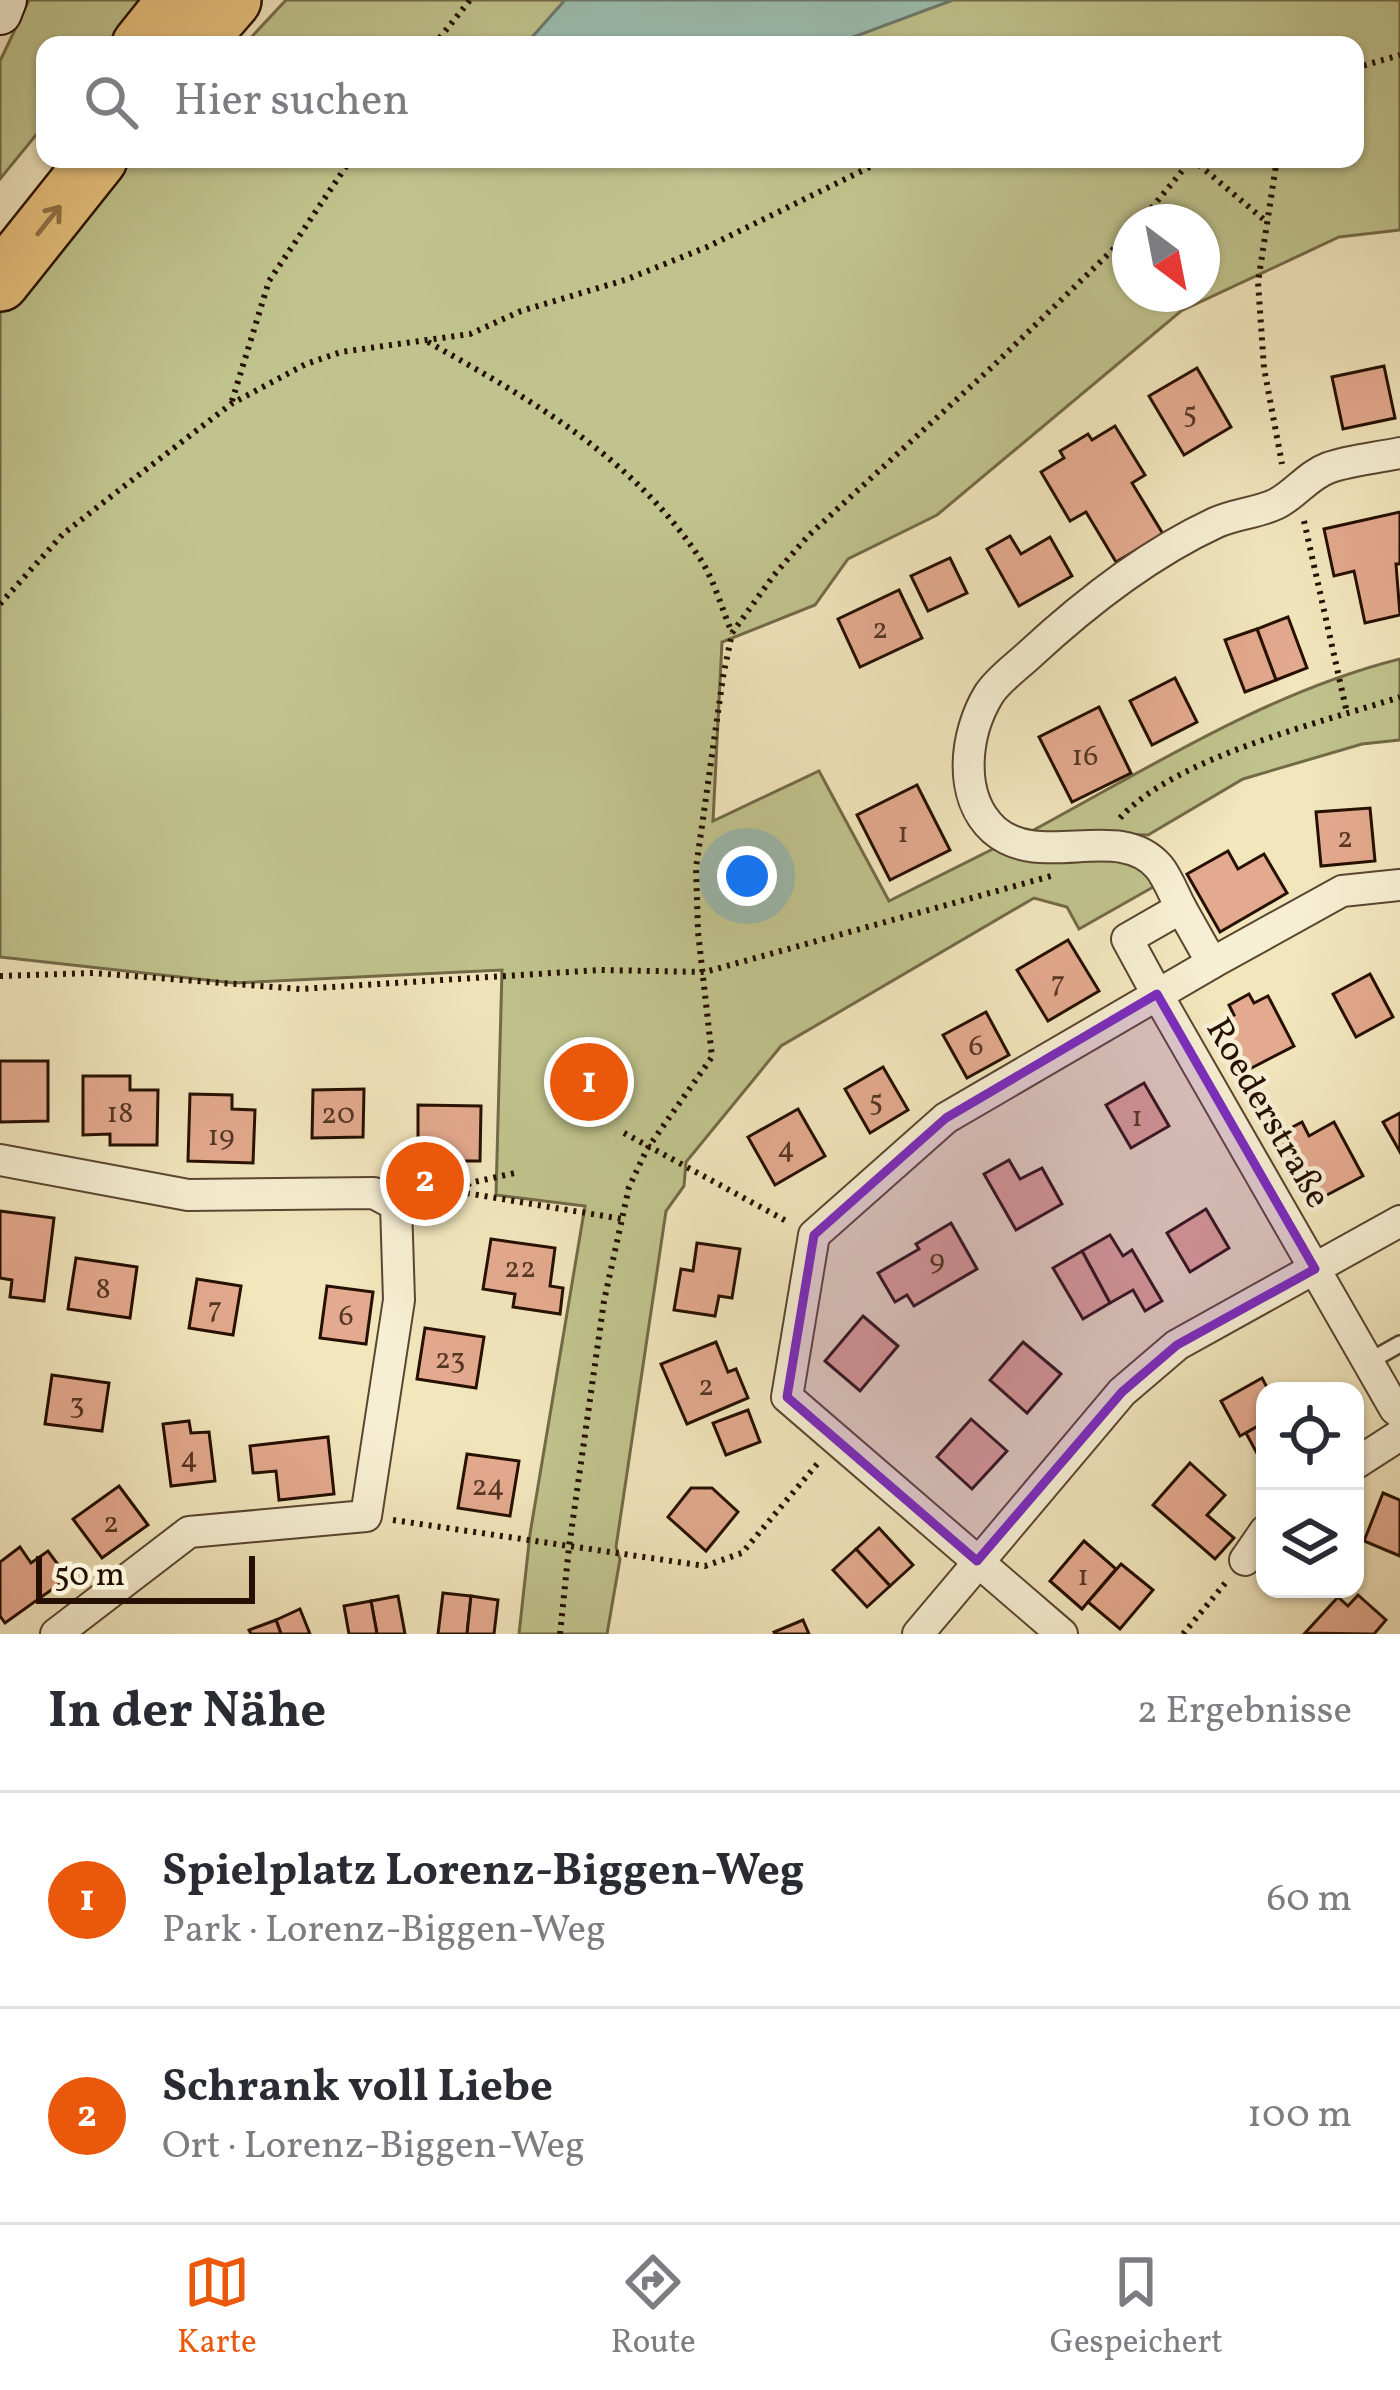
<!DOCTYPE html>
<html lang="de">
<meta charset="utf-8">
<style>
:root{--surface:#fff;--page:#f7f7f7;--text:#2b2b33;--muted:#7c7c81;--line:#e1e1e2;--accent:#ea580c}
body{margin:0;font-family:Vollkorn,serif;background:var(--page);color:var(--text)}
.controls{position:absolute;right:36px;bottom:36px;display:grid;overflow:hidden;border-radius:24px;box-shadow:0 3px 9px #0004}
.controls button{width:108px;height:108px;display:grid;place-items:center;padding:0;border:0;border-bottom:3px solid var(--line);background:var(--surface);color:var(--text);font:60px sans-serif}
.compass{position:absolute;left:1112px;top:204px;width:108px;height:108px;border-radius:50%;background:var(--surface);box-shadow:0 3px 9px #0004;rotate:148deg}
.scale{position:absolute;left:36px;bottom:30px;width:219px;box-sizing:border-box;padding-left:12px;border:6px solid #261001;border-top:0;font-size:33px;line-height:42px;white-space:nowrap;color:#261001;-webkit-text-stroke:9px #f7efd4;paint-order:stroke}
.you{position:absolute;left:747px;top:876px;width:42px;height:42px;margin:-30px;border:9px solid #fff;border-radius:50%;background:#1a73e8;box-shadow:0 0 0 18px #1a73e833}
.badge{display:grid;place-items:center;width:78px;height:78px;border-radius:50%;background:var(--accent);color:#fff;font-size:39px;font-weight:700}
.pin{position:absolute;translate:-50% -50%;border:6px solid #fff;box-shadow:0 3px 12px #0006}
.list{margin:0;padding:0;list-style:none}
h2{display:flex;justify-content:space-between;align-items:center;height:156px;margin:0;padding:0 48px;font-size:51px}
h2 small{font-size:39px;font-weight:400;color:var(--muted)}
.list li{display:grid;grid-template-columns:78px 1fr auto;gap:36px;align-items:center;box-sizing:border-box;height:216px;padding:0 48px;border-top:3px solid var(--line)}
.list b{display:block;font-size:45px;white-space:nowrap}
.list p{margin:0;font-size:39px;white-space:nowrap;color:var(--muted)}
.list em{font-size:39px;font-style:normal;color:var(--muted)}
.icon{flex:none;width:66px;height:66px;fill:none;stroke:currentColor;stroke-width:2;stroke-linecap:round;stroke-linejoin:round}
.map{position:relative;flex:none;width:1400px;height:1634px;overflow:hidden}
.search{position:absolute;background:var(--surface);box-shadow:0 3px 9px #0004;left:36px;right:36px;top:36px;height:132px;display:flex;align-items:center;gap:30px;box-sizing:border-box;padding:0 42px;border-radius:24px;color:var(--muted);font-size:45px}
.sheet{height:588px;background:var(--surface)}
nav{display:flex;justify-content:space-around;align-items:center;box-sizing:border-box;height:168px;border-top:3px solid var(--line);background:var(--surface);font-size:33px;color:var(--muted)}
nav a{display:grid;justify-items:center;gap:6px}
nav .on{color:var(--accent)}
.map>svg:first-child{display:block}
</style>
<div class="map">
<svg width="1400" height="1634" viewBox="0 0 1400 1634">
<rect width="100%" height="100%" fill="#f2e6bd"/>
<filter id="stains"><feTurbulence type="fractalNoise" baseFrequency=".00167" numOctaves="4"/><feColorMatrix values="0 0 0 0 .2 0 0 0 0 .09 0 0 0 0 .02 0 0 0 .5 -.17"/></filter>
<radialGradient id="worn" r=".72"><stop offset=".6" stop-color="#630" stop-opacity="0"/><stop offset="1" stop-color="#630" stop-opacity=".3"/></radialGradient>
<!-- green -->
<g fill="#c0c38d" stroke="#736a47" stroke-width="3" fill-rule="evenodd">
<polygon points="29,0 147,0 110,45 45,45 45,124 0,179 0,61"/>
<path d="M286,0H1400V230L1339,237L1181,311L937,515L848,559L815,605L722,642L713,821L819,771L889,901L995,848L1131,862L1148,871L1155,886L1079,929L1067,907L1034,898L781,1046L686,1162L684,1186L666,1211L616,1547L620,1559L607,1634H519L530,1534L585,1206L496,1195L502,970L234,983L0,957V311L124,159H1355V45H244ZM1130,222H1202V294H1130Z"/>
<path d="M1400,659V740L1362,744L1243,779L1148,835L1030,832C1149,768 1268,692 1400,659Z"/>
</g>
<!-- water -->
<polygon fill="#9bbfb2" stroke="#6c796b" stroke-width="3" points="565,0 953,0 832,45 525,45"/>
<!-- building -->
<g fill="#e4aa8f" stroke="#261001" stroke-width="3">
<polygon points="1384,366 1395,418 1343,429 1332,377"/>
<polygon points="1197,368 1231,427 1184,455 1149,396"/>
<polygon points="1115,426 1145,475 1132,483 1163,534 1116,562 1086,512 1070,521 1041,472 1064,458 1060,451 1088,434 1092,440"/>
<polygon points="1400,512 1400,564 1396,564 1400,615 1365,623 1354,571 1334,576 1324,529"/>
<polygon points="1010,536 1021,554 1050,537 1072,576 1019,606 987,549"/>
<polygon points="950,558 967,593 928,611 911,576"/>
<polygon points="899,590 922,638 860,667 838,619"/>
<polygon points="1288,617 1307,668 1276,680 1257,629"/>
<polygon points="1257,629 1276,680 1245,692 1225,640"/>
<polygon points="1175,678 1197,722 1152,745 1130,701"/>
<polygon points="1099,707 1131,773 1072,802 1039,737"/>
<polygon points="917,785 950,850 890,880 857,815"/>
<polygon points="1370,808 1375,861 1321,866 1316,812"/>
<polygon points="1228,851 1238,869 1264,854 1287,893 1220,932 1187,874"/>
<polygon points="1068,940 1099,991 1048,1021 1017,970"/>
<polygon points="1370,974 1393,1017 1356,1037 1333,994"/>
<polygon points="1249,994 1254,1003 1268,996 1294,1046 1238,1075 1213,1026 1234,1015 1229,1005"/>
<polygon points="986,1012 1009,1055 967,1078 943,1035"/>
<polygon points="0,1061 48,1061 48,1121 0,1122"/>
<polygon points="883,1067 908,1110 870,1133 845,1089"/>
<polygon points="83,1076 130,1076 130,1090 158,1090 157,1145 110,1145 110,1134 83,1135"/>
<polygon points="1144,1083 1169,1126 1131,1148 1106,1105"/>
<polygon points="364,1089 363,1137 312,1138 313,1090"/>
<polygon points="190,1094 232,1095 232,1109 255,1110 253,1163 188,1161"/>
<polygon points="418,1105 481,1106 480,1161 418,1161"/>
<polygon points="798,1109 825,1156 775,1185 748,1137"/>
<polygon points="1400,1113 1400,1152 1383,1122"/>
<polygon points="1302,1122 1309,1136 1334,1122 1363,1176 1308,1205 1272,1138"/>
<polygon points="1009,1160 1020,1179 1042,1168 1062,1204 1016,1230 984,1174"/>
<polygon points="1206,1209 1229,1248 1190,1272 1167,1233"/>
<polygon points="0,1211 54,1218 44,1301 10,1297 12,1280 0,1278"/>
<polygon points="951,1223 977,1269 914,1306 907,1295 895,1302 878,1273 919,1249 916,1244"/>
<polygon points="1110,1235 1123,1256 1132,1250 1162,1301 1145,1311 1133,1290 1110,1303 1082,1251"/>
<polygon points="491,1239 555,1248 550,1286 563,1288 560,1314 513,1307 515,1294 483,1289"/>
<polygon points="697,1243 740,1249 732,1298 719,1296 715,1316 674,1310 681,1269 693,1271"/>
<polygon points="1082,1251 1110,1303 1083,1319 1053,1268"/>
<polygon points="76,1258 137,1267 130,1318 68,1309"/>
<polygon points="197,1279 241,1286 233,1335 189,1328"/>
<polygon points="327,1286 373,1292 366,1344 320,1338"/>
<polygon points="863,1316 898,1346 860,1391 825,1361"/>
<polygon points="425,1328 484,1337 476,1388 417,1379"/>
<polygon points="716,1342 728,1372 736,1369 748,1398 687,1424 661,1364"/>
<polygon points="1023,1342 1061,1374 1027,1413 990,1380"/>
<polygon points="52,1375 109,1383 102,1431 45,1424"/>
<polygon points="1262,1378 1269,1391 1265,1391 1265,1422 1240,1436 1221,1401"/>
<polygon points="748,1410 760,1442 726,1455 713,1423"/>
<polygon points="971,1419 1007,1451 972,1489 937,1457"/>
<polygon points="189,1421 191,1433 209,1432 215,1481 171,1486 163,1424"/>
<polygon points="1265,1422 1265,1468 1246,1433"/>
<polygon points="328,1437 334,1494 279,1500 276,1471 253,1473 250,1446"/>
<polygon points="467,1454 519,1461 510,1516 458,1508"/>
<polygon points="1190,1463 1225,1495 1207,1515 1234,1538 1215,1559 1153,1505"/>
<polygon points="119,1486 148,1525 102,1558 73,1519"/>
<polygon points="691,1488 712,1488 738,1512 706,1551 668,1517"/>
<polygon points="1383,1493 1400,1500 1400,1556 1364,1541"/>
<polygon points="879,1528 913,1565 890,1586 856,1549"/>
<polygon points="1084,1541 1116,1569 1082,1609 1050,1581"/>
<polygon points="20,1547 31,1563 48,1551 68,1578 5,1623 0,1616 0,1562"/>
<polygon points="856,1549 890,1586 867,1607 833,1570"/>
<polygon points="1121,1564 1153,1590 1120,1629 1088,1602"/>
<polygon points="443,1593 471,1596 467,1634 438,1634"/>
<polygon points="1358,1595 1386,1620 1374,1634 1305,1633 1338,1597 1348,1606"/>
<polygon points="398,1596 405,1634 377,1634 371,1601"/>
<polygon points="471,1596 498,1600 494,1634 467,1634"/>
<polygon points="371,1601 377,1634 349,1634 344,1606"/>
<polygon points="300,1609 310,1634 281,1634 276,1620"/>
<polygon points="276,1620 281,1634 251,1634 249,1630"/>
<polygon points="803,1620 809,1634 775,1634 774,1632"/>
</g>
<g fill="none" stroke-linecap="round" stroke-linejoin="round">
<defs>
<polyline id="lane" points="1368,1362 1400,1344"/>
<g id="street">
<path d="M1181,908C1174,895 1168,878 1159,867C1119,820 1041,871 994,830C957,796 965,733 989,694C998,680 1016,667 1028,656C1084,604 1146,555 1215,523C1234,514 1257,513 1276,504C1296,494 1307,476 1328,468C1350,460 1377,458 1400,453"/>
<polyline points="1212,963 1342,891 1400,885"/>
<polyline points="0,1160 188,1195 374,1193 396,1205 399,1300 366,1516 189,1532 56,1634"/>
<polyline points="1355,1464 1400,1435"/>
<polyline points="1245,1560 1265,1531"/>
<polyline points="918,1634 1122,1392 1177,1345 1400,1221"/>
<polyline points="1062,1634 787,1397 814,1235 946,1118 1212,963 1181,908 1127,939 1157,994 1395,1409 1400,1413"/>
</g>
<polyline id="secondary" points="0,13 5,0"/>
<g id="highway">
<polyline points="141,45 177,0"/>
<polyline points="193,45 232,0"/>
<polyline points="0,282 98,159"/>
</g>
</defs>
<!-- lane casing -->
<use href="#lane" stroke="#594630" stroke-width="20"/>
<!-- street casing -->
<use href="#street" stroke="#594630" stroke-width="34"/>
<!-- secondary casing -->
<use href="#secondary" stroke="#261001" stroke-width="46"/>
<!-- highway casing -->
<use href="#highway" stroke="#261001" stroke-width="62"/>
<!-- path -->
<g stroke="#261001" stroke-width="6" stroke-dasharray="3 6" stroke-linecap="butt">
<polyline points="434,45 470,0"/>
<polyline points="1355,68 1400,55"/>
<polyline points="1192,159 1268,223"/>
<polyline points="1277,159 1258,282 1264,368 1282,464"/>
<polyline points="1140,222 1192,159"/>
<path d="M428,342C530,399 632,457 699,557C714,579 722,609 732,633"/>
<polyline points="232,401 269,281 351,159"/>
<polyline points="1304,521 1347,713"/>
<polyline points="0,604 63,534 118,491 231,404 306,364 341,352 470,334 521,311 625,280 707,247 886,159"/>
<path d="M1120,818C1175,757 1320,723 1400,697"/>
<polyline points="0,976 93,973 300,989 600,970 705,972 1051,876"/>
<polyline points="624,1133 790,1223"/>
<polyline points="461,1191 470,1183 519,1172"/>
<polyline points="422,1195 460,1192 622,1219"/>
<polyline points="393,1520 705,1566 742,1553 818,1463"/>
<polyline points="560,1634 569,1547 604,1301 629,1187 647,1149 712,1057 698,932 696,868 723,677 732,633 774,575 808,536 992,367 1130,233"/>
<polyline points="1183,1634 1227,1581"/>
</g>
<!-- lane -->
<use href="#lane" stroke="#f7efd4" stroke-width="15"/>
<!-- street -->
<use href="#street" stroke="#f7efd4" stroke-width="30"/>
<!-- secondary -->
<use href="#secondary" stroke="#f7efd4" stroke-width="42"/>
<!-- highway -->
<use href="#highway" stroke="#e9c37e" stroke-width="57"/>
</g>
<!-- one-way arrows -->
<defs><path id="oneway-shaft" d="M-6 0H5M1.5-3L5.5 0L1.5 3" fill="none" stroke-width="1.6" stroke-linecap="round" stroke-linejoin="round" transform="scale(3)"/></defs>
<use stroke="#917246" href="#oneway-shaft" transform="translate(49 220) rotate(-51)"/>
<!-- marked area -->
<path fill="#7b2cbf" fill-opacity="0.2" stroke="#7b2cbf" stroke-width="9" stroke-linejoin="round" d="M1157,994L1315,1269L1177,1345L1122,1392L977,1561L787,1397L814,1235L946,1118Z"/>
<g text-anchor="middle" stroke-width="9" stroke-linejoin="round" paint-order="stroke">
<!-- number labels -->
<g font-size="30" fill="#563624">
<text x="1190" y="422">5</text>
<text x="880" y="638">2</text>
<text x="1085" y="765">16</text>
<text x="903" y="842">1</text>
<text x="1345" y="847">2</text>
<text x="1058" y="991">7</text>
<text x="976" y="1055">6</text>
<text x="876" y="1110">5</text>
<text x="120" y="1122">18</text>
<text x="338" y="1123">20</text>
<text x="1137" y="1126">1</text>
<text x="221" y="1145">19</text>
<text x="786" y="1157">4</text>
<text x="937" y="1269">9</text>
<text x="520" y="1277">22</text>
<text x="103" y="1298">8</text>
<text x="215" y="1317">7</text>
<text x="346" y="1325">6</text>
<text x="450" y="1368">23</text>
<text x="706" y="1395">2</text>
<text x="77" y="1413">3</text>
<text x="189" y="1467">4</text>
<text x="488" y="1495">24</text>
<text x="111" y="1532">2</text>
<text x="1083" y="1585">1</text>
</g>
<!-- street labels -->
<g font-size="36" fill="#261001" stroke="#f7efd4">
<text transform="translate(1270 1112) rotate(60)" y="13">Roederstraße</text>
</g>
</g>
<rect width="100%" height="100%" filter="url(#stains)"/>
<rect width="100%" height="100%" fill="url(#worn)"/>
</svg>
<div class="controls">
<button><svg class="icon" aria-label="locate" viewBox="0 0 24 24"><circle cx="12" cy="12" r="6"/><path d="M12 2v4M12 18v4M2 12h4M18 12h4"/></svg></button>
<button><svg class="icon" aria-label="layers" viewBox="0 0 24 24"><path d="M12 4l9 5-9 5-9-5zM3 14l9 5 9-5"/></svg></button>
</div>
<svg class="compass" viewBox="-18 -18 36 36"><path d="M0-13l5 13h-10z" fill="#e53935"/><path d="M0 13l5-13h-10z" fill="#7c7c81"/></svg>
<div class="scale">50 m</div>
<div class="you"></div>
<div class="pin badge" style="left:589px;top:1082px">1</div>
<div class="pin badge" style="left:425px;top:1181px">2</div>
<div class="search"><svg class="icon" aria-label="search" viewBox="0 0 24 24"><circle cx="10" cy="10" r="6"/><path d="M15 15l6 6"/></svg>Hier suchen</div>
</div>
<section class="sheet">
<h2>In der Nähe<small>2 Ergebnisse</small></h2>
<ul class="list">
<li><span class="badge">1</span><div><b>Spielplatz Lorenz-Biggen-Weg</b><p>Park · Lorenz-Biggen-Weg</p></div><em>60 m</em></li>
<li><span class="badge">2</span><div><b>Schrank voll Liebe</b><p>Ort · Lorenz-Biggen-Weg</p></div><em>100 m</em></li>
</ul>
</section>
<nav>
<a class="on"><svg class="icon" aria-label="map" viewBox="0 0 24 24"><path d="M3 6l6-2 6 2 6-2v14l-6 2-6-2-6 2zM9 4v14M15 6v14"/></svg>Karte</a>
<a><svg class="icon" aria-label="directions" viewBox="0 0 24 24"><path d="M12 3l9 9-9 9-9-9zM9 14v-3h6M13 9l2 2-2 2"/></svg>Route</a>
<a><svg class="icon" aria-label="saved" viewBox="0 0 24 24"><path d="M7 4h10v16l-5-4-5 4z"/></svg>Gespeichert</a>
</nav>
